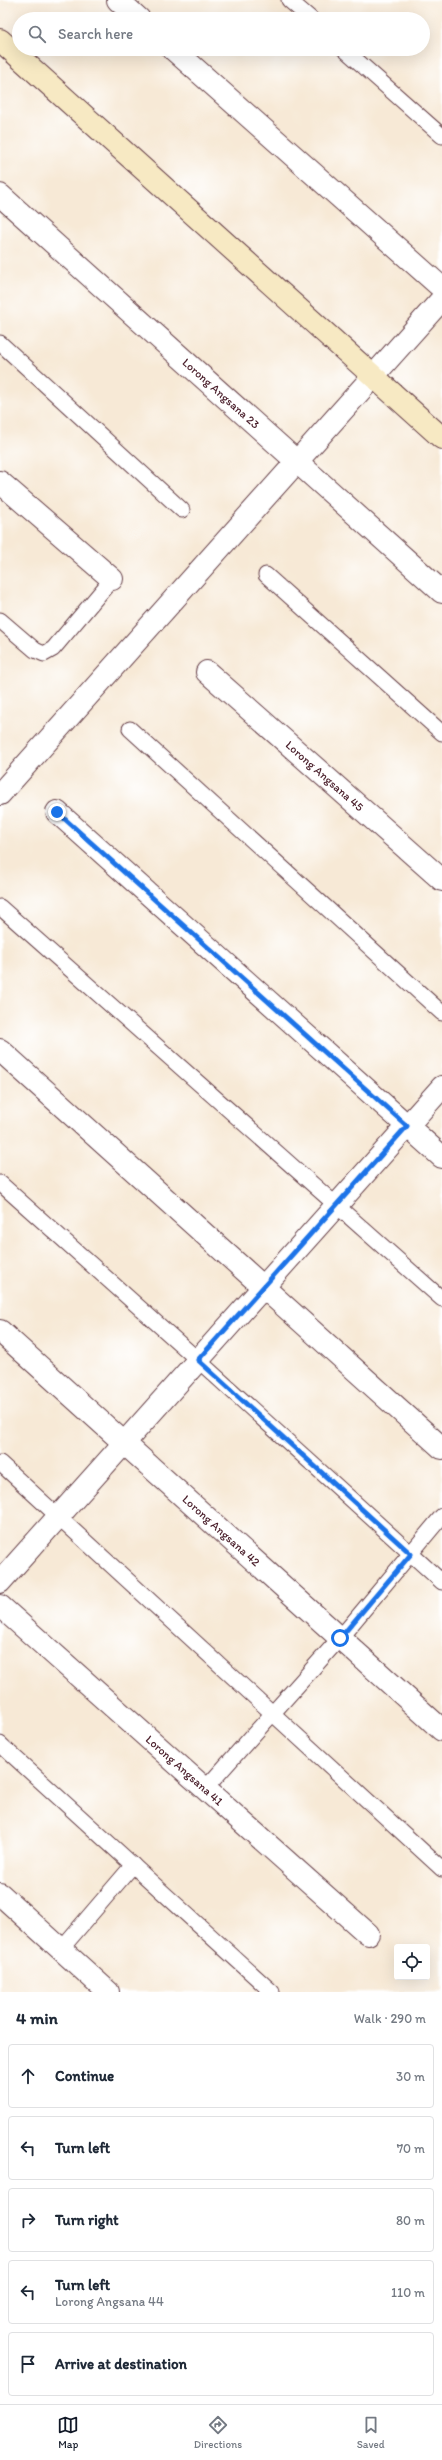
<!DOCTYPE html>
<meta charset="utf-8">
<style>
:root{--surface:#fff;--page:#f6f6f7;--text:#1f2937;--muted:#747a83;--line:#e0e1e3;--accent:#111827}
body{margin:0;font-family:Itim,sans-serif;background:var(--page);color:var(--text)}
.controls{position:absolute;right:12px;bottom:12px;display:grid;overflow:hidden;border-radius:4px;box-shadow:0 4px 16px #0002}
.controls button{width:36px;height:36px;display:grid;place-items:center;padding:0;border:0;border-bottom:1px solid var(--line);background:var(--surface);color:var(--text);font:20px sans-serif}
.stop{position:absolute;width:12px;height:12px;margin:-9px;border:3px solid #1a73e8;border-radius:50%;background:#fff}
.stop.end{background:#1a73e8;border-color:#fff;box-shadow:0 1px 4px #0008}
.list{margin:0;padding:0;list-style:none}
h2{display:flex;justify-content:space-between;align-items:center;height:52px;margin:0;padding:0 16px;font-size:17px}
h2 small{font-size:13px;font-weight:400;color:var(--muted)}
.list li{display:grid;grid-template-columns:26px 1fr auto;gap:12px;align-items:center;box-sizing:border-box;height:64px;margin:0 8px 8px;padding:0 8px;border:1px solid var(--line);border-radius:4px}
.list b{display:block;font-size:15px;white-space:nowrap}
.list p{margin:0;font-size:13px;white-space:nowrap;color:var(--muted)}
.list em{font-size:13px;font-style:normal;color:var(--muted)}
.icon{flex:none;width:22px;height:22px;fill:none;stroke:currentColor;stroke-width:2;stroke-linecap:round;stroke-linejoin:round}
.map{position:relative;flex:none;width:442px;height:1992px;overflow:hidden}
.search{position:absolute;background:var(--surface);box-shadow:0 4px 16px #0002;left:12px;right:12px;top:12px;height:44px;display:flex;align-items:center;gap:10px;box-sizing:border-box;padding:0 14px;border-radius:22px;color:var(--muted);font-size:15px}
.sheet{height:412px;background:var(--surface)}
nav{display:flex;justify-content:space-around;align-items:center;box-sizing:border-box;height:56px;border-top:1px solid var(--line);background:var(--surface);font-size:11px;color:var(--muted)}
nav a{display:grid;justify-items:center;gap:2px}
nav .on{color:var(--accent)}
.map>svg:first-child{display:block}
</style>
<div class="map">
<svg width="442" height="1992" viewBox="0 0 442 1992">
<rect width="100%" height="100%" fill="#fff"/>
<filter id="ink" filterUnits="userSpaceOnUse"><feTurbulence type="fractalNoise" baseFrequency=".025" numOctaves="2"/><feDisplacementMap in="SourceGraphic" scale="8" xChannelSelector="R" yChannelSelector="G"/><feConvolveMatrix kernelMatrix="1 2 1 2 8 2 1 2 1" color-interpolation-filters="sRGB"/></filter>
<filter id="wash" filterUnits="userSpaceOnUse"><feTurbulence type="fractalNoise" baseFrequency=".012" numOctaves="4" result="noise"/><feDisplacementMap in="SourceGraphic" scale="16" xChannelSelector="R" yChannelSelector="G"/><feGaussianBlur stdDeviation="0.9" result="paint"/><feColorMatrix in="noise" values="0 0 0 0 0 0 0 0 0 0 0 0 0 0 0 0 0 1.4 0 .05"/><feComposite in="paint" operator="in"/></filter>
<g filter="url(#wash)">
<rect width="100%" height="100%" fill="#f7e9d6"/>
</g>
<g filter="url(#ink)">
<g fill="none" stroke-linecap="round" stroke-linejoin="round">
<defs>
<g id="lane">
<polyline points="289,0 311,19"/>
<polyline points="344,49 442,136"/>
<polyline points="0,343 182,510"/>
<polyline points="266,575 442,733"/>
<polyline points="0,620 35,650 44,654 53,649 112,579"/>
<polyline points="130,729 442,1013"/>
<polyline points="0,907 442,1299"/>
<polyline points="0,1183 198,1360 442,1582"/>
<polyline points="0,1463 442,1869"/>
<polyline points="0,1744 272,1992"/>
<polyline points="205,1789 340,1638 442,1516"/>
<polyline points="61,1949 133,1865"/>
</g>
<g id="street">
<polyline points="118,0 139,19"/>
<polyline points="173,49 442,288"/>
<path id="s1" d="M0,195L442,592"/>
<polyline points="0,482 112,579"/>
<path id="s2" d="M207,672L442,880"/>
<polyline points="0,794 442,299"/>
<polyline points="57,812 442,1157"/>
<polyline points="0,1050 442,1448"/>
<path id="s3" d="M0,1331L442,1730"/>
<polyline points="0,1582 442,1087"/>
<path id="s4" d="M0,1606L368,1934"/>
<polyline points="0,1894 108,1992"/>
</g>
<polyline id="secondary" points="0,40 442,438"/>
</defs>
<!-- lane casing -->
<use href="#lane" stroke="#643d45" stroke-width="17"/>
<!-- street casing -->
<use href="#street" stroke="#643d45" stroke-width="24"/>
<!-- secondary casing -->
<use href="#secondary" stroke="#643d45" stroke-width="24"/>
<!-- lane -->
<use href="#lane" stroke="#fff" stroke-width="15"/>
<!-- street -->
<use href="#street" stroke="#fff" stroke-width="22"/>
<!-- secondary -->
<use href="#secondary" stroke="#f7e9c3" stroke-width="22"/>
</g>
</g>
<g fill="none" stroke-linecap="round" stroke-linejoin="round" filter="url(#ink)">
<!-- route -->
<polyline stroke="#1a73e8" stroke-width="5" points="57,812 407,1126 198,1360 411,1554 340,1638"/>
</g>
<g text-anchor="middle" stroke-width="4" stroke-linejoin="round" paint-order="stroke">
<!-- street labels -->
<g font-size="12" fill="#4a1f2b" stroke="#fff">
<text dy="4" stroke="none"><textPath href="#s1" startOffset="297">Lorong Angsana 23</textPath></text>
<text dy="4" stroke="none"><textPath href="#s2" startOffset="157">Lorong Angsana 45</textPath></text>
<text dy="4" stroke="none"><textPath href="#s3" startOffset="298">Lorong Angsana 42</textPath></text>
<text dy="4" stroke="none"><textPath href="#s4" startOffset="247">Lorong Angsana 41</textPath></text>
</g>
</g>
</svg>
<div class="controls">
<button><svg class="icon" aria-label="locate" viewBox="0 0 24 24"><circle cx="12" cy="12" r="6"/><path d="M12 2v4M12 18v4M2 12h4M18 12h4"/></svg></button>
</div>
<div class="stop" style="left:340px;top:1638px"></div>
<div class="stop end" style="left:57px;top:812px"></div>
<div class="search"><svg class="icon" aria-label="search" viewBox="0 0 24 24"><circle cx="10" cy="10" r="6"/><path d="M15 15l6 6"/></svg>Search here</div>
</div>
<section class="sheet">
<h2>4 min<small>Walk · 290 m</small></h2>
<ul class="list">
<li><svg class="icon" aria-label="ahead" viewBox="0 0 24 24"><path d="M12 20V5M6 11l6-6 6 6"/></svg><div><b>Continue</b></div><em>30 m</em></li>
<li><svg class="icon" aria-label="left" viewBox="0 0 24 24"><path d="M17 20v-9H6M10 6l-5 5 5 5"/></svg><div><b>Turn left</b></div><em>70 m</em></li>
<li><svg class="icon" aria-label="right" viewBox="0 0 24 24"><path d="M7 20v-9h11M14 6l5 5-5 5"/></svg><div><b>Turn right</b></div><em>80 m</em></li>
<li><svg class="icon" aria-label="left" viewBox="0 0 24 24"><path d="M17 20v-9H6M10 6l-5 5 5 5"/></svg><div><b>Turn left</b><p>Lorong Angsana 44</p></div><em>110 m</em></li>
<li><svg class="icon" aria-label="arrive" viewBox="0 0 24 24"><path d="M6 21V4h12l-3 4 3 4H6"/></svg><div><b>Arrive at destination</b></div></li>
</ul>
</section>
<nav>
<a class="on"><svg class="icon" aria-label="map" viewBox="0 0 24 24"><path d="M3 6l6-2 6 2 6-2v14l-6 2-6-2-6 2zM9 4v14M15 6v14"/></svg>Map</a>
<a><svg class="icon" aria-label="directions" viewBox="0 0 24 24"><path d="M12 3l9 9-9 9-9-9zM9 14v-3h6M13 9l2 2-2 2"/></svg>Directions</a>
<a><svg class="icon" aria-label="saved" viewBox="0 0 24 24"><path d="M7 4h10v16l-5-4-5 4z"/></svg>Saved</a>
</nav>
